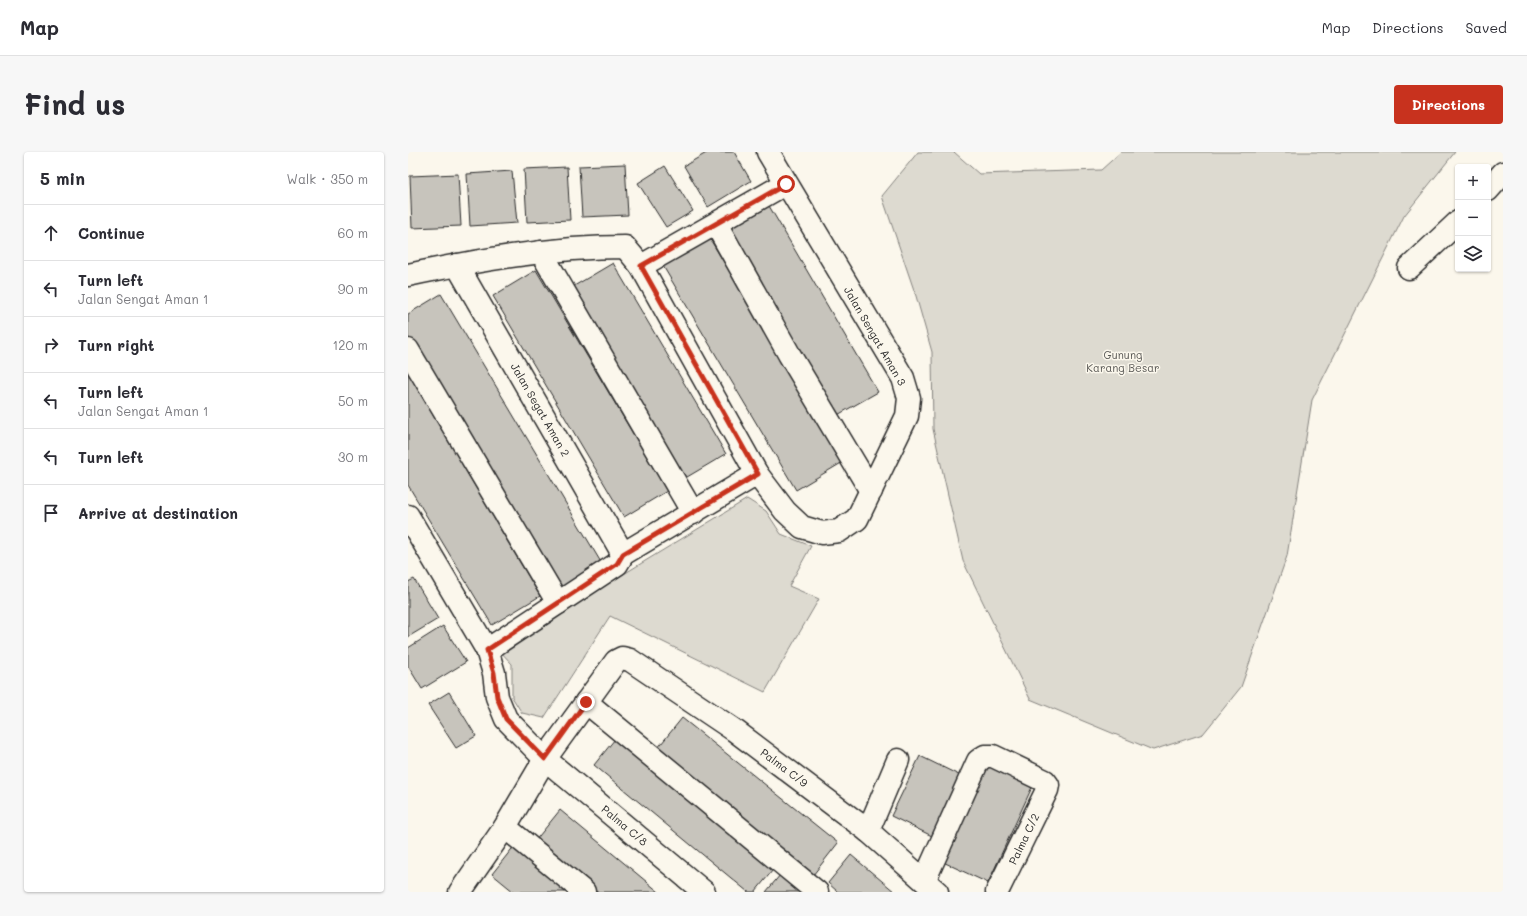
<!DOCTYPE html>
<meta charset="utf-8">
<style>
:root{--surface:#fff;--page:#f7f7f7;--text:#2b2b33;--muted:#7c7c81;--line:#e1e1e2;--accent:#c8321e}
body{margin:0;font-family:Mali,sans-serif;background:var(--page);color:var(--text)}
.controls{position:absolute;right:12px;top:12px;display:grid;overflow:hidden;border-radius:4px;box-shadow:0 1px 3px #0004}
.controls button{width:36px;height:36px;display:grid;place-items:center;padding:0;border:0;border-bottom:1px solid var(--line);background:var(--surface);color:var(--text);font:20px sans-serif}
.stop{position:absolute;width:12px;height:12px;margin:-9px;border:3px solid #c8321e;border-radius:50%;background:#fff}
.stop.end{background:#c8321e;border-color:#fff;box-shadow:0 1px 4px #0008}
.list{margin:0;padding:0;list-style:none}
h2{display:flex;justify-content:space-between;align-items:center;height:52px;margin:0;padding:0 16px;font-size:17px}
h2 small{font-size:13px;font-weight:400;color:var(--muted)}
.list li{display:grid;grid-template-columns:26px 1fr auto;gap:12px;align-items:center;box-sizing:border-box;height:56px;padding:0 16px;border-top:1px solid var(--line)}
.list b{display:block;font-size:15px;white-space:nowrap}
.list p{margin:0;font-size:13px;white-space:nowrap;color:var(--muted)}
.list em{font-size:13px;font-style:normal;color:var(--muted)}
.icon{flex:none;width:22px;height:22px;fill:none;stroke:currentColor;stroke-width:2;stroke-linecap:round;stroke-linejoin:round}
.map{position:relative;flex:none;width:1095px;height:740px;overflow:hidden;border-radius:4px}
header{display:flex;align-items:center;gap:24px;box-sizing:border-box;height:56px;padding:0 20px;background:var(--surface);border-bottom:1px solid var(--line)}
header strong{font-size:19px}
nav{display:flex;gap:22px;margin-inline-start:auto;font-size:14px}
.intro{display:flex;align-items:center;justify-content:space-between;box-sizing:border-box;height:96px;padding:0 24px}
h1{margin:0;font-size:28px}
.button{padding:10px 18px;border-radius:4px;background:var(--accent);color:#fff;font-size:14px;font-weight:700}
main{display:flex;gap:24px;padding:0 24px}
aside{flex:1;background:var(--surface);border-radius:4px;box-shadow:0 1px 3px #0004}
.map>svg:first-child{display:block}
</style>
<header>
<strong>Map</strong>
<nav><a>Map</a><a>Directions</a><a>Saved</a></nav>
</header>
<div class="intro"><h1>Find us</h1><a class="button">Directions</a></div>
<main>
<aside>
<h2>5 min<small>Walk · 350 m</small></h2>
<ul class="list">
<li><svg class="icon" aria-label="ahead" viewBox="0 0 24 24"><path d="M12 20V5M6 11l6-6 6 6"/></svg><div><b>Continue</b></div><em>60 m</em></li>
<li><svg class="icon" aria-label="left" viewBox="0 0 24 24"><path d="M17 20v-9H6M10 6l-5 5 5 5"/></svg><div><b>Turn left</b><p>Jalan Sengat Aman 1</p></div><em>90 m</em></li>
<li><svg class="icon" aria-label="right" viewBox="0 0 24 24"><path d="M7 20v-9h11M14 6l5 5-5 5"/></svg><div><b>Turn right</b></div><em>120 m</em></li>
<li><svg class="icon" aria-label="left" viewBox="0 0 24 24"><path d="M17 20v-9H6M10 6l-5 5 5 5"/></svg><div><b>Turn left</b><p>Jalan Sengat Aman 1</p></div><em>50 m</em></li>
<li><svg class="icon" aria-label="left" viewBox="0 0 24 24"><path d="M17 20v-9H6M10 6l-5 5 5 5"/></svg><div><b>Turn left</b></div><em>30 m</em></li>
<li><svg class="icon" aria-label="arrive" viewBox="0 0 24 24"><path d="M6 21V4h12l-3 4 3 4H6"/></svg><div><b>Arrive at destination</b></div></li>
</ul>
</aside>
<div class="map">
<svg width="1095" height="740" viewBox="0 0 1095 740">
<rect width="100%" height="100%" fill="#fbf7ec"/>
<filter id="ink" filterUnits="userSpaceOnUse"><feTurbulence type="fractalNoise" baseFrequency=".025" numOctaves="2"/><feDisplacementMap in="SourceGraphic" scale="8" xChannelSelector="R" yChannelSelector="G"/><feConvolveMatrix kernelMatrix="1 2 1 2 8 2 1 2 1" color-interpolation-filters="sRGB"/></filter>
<g filter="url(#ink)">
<!-- green -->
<g fill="#dddad0" stroke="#84827e">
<polygon points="510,0 546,0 571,22 693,18 713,0 1047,0 996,64 904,248 879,404 833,535 795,582 745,598 622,547 555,409 525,277 524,200 508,144 474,44"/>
<polygon points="339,347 358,359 373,382 403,394 381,434 411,447 357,540 202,464 136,566 114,561 104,545 104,512 91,498"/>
</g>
<!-- building -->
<g fill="#c7c4bc" stroke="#2b2b2b">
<polygon points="300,0 326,0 343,29 300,55 276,14"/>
<polygon points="217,12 220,63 174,65 171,14"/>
<polygon points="257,14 285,59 258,75 230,31"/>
<polygon points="159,15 162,68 119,70 116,17"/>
<polygon points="104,19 109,71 62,74 59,22"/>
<polygon points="50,22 53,74 4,76 2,24"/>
<polygon points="357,47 470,240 426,265 314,72"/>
<polygon points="302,87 435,310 388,338 255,114"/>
<polygon points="205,111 318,302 274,328 161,137"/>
<polygon points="128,118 259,339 216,365 85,144"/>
<polygon points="33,142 194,412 149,439 0,190 0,162"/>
<polygon points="0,221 132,444 84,473 0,333"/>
<polygon points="6,427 30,467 0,485 0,430"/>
<polygon points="35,474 58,510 14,537 0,514 0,496"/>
<polygon points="41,540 68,584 48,596 20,553"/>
<polygon points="274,566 430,691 405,723 249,597"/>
<polygon points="211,582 369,713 347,740 340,740 186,613"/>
<polygon points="512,604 555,625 526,685 483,664"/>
<polygon points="579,611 625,633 580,731 533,709"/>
<polygon points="152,658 251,740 189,740 127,689"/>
<polygon points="107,693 165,740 106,740 84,722"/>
<polygon points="443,703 487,740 430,740 420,731"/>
<polygon points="377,717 405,740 358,740"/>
</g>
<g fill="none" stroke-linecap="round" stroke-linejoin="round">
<defs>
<g id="minor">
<polyline points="1080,38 1095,21"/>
<polyline points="308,72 381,202 463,339"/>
<polyline points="133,100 285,361"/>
<path id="s1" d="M49,113L215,402"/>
<polyline points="233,114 377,32"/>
<polyline points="1001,116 1050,70"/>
<path d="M0,123C72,108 143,95 217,95L233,114L349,322L377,359L394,375L414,381L431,379L449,367L499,264L501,246L495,226L360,0"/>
<polyline points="0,198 150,451"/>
<path id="s2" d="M0,364L79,498L86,521L89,545L98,567L137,607L296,740"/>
<polyline points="79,498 209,412 215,402 349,322"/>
<polyline points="178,550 409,740"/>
<polyline points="97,675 176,740"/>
<polyline points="460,679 490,608"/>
<polyline points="517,727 570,609 577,604 585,604 637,629 640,633 639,638 589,740"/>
<path id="s3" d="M52,740L97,675L137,607L208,509L214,506L222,508L326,578L460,679L529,740"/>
</g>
</defs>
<!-- minor casing -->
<use href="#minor" stroke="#2b2b2b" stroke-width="25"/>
<!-- minor -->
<use href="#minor" stroke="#fbf7ec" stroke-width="22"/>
</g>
</g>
<g fill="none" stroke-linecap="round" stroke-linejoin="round" filter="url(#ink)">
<!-- route -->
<polyline stroke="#c8321e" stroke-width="5" points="178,550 137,607 98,567 89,545 86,521 79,498 209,412 215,402 350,322 233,114 378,32"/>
</g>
<g text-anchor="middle" stroke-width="3" stroke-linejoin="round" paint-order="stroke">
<!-- street labels -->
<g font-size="11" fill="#2b2b2b" stroke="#fbf7ec">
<text transform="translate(467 184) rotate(60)" y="4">Jalan Sengat Aman 3</text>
<text dy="4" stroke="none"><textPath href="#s1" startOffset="167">Jalan Segat Aman 2</textPath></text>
<text dy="4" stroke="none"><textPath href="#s3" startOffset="482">Palma C/9</textPath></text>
<text dy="4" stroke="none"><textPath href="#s2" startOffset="387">Palma C/8</textPath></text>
<text transform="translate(616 687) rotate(-64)" y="4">Palma C/2</text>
</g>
<!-- park labels -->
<g font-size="11" fill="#585754" stroke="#fbf7ec">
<text x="715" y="207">Gunung<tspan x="715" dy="13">Karang Besar</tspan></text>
</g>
</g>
</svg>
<div class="controls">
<button>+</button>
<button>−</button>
<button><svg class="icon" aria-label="layers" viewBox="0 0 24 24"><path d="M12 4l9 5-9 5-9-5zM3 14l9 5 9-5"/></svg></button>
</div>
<div class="stop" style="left:378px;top:32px"></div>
<div class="stop end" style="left:178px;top:550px"></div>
</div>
</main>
